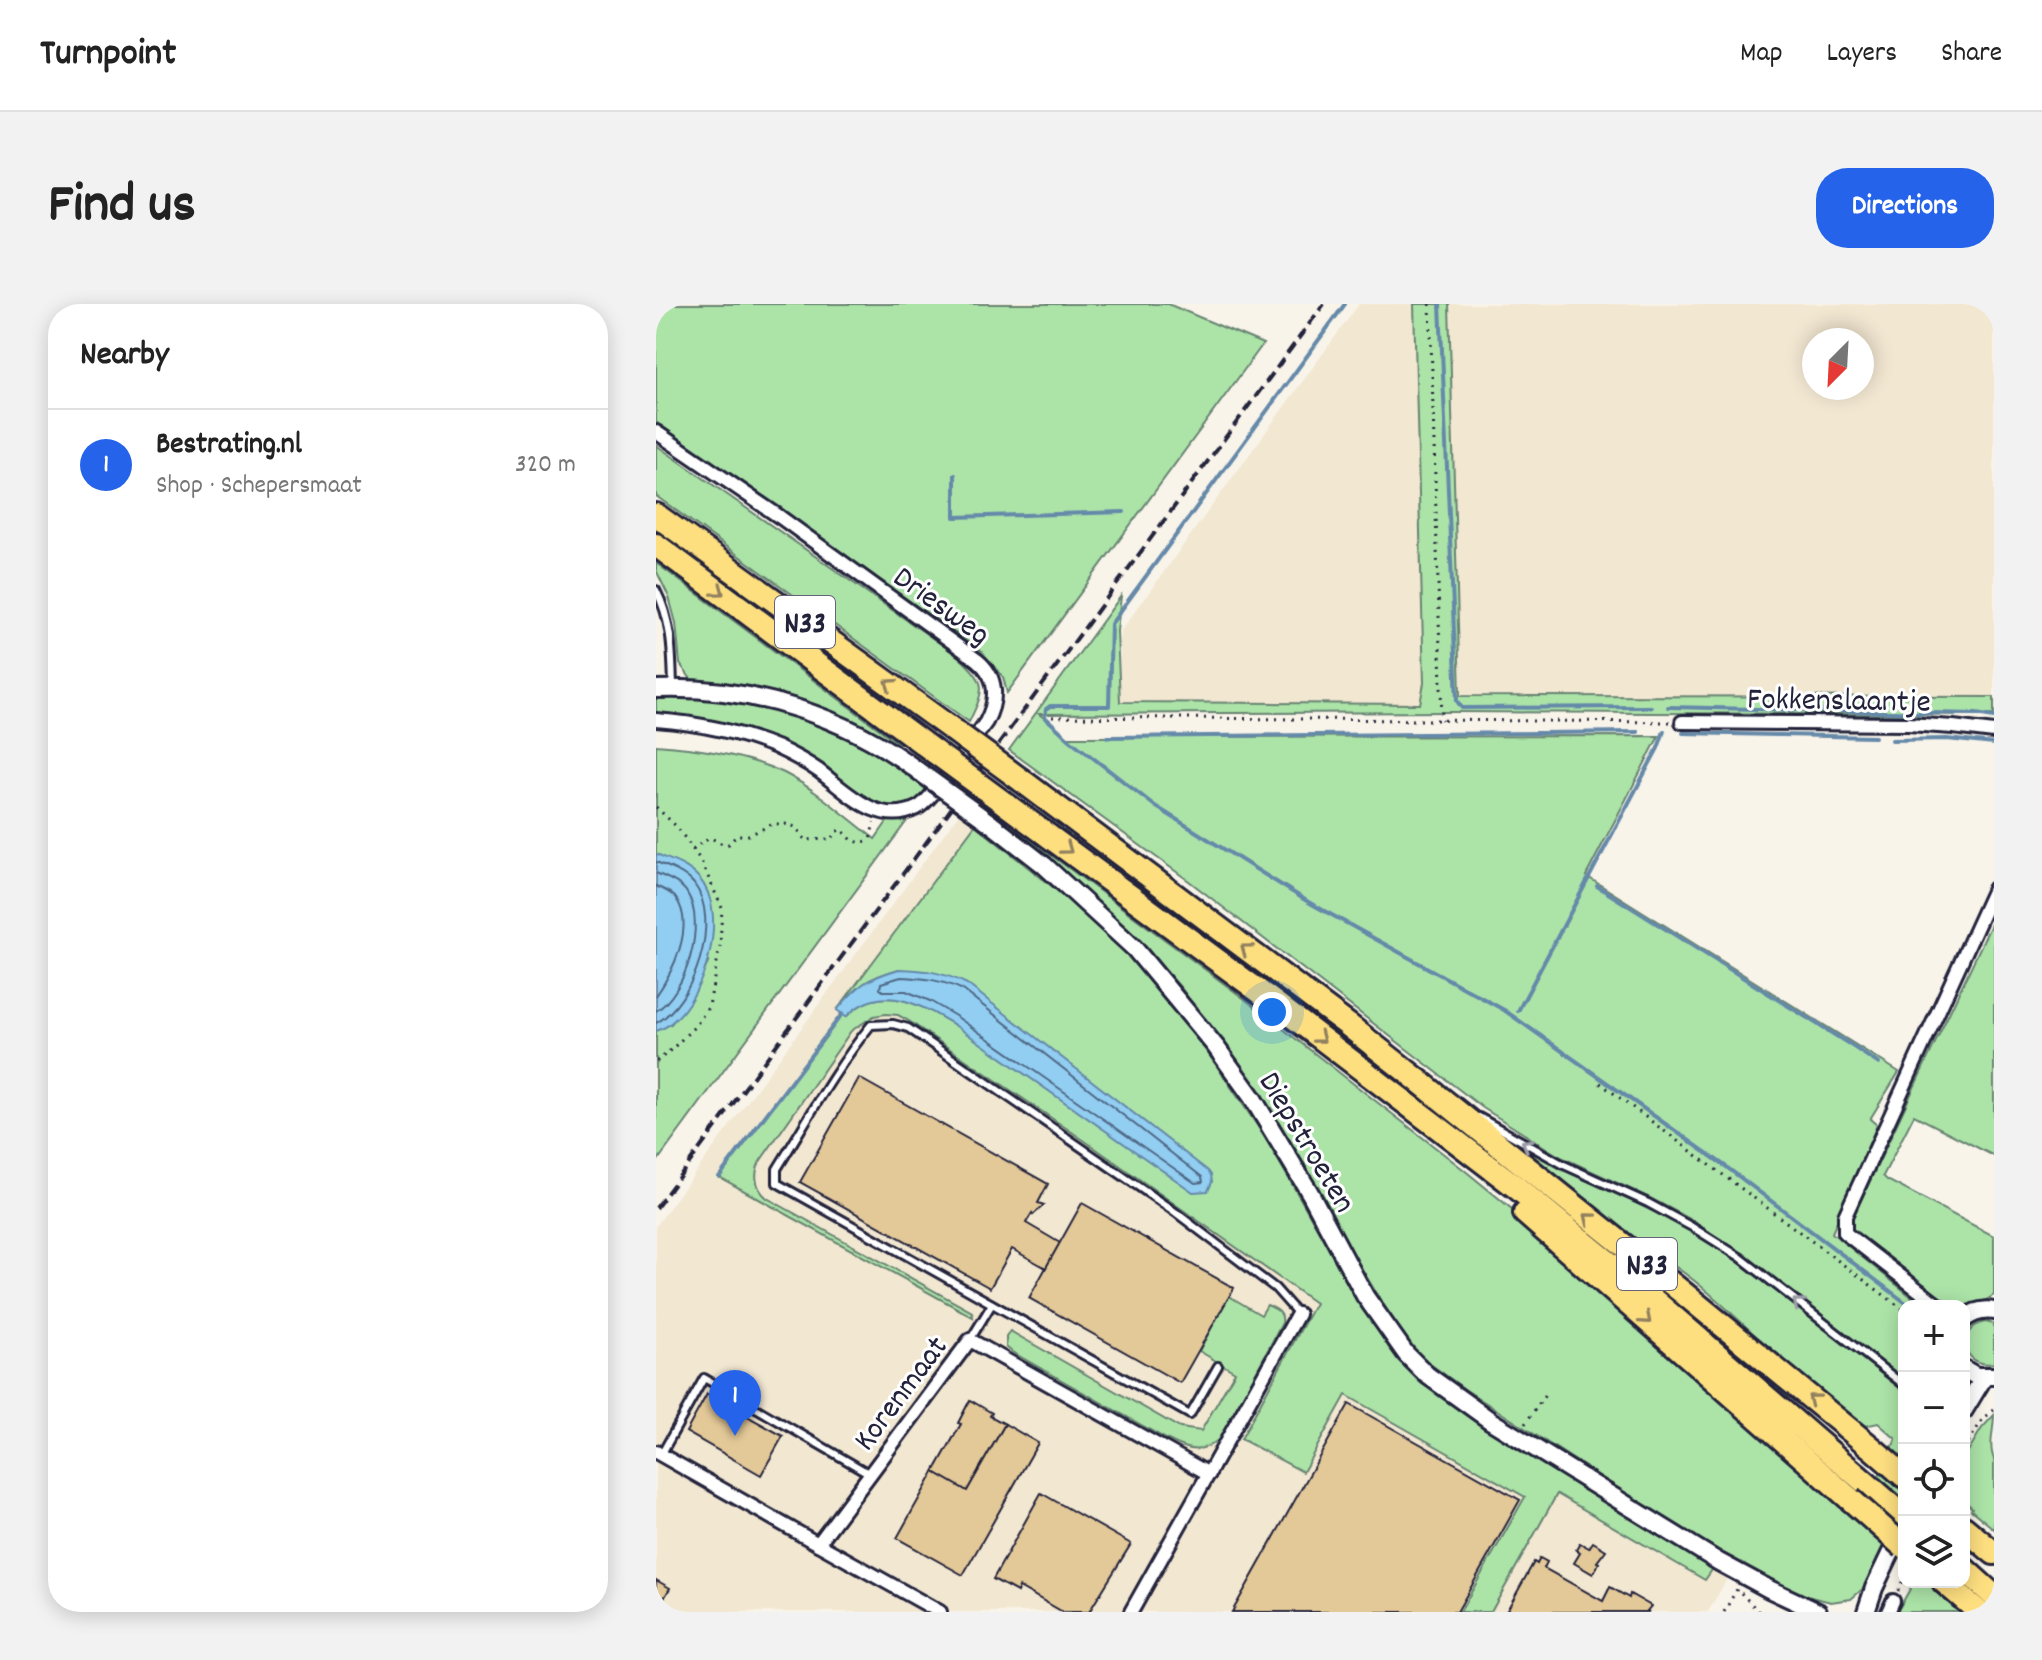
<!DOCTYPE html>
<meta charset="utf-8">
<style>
:root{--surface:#fff;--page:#f2f2f2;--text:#222;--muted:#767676;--line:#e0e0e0;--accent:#2563eb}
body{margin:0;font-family:Dekko,sans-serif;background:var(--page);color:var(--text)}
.controls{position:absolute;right:24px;bottom:24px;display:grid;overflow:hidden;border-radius:16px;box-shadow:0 4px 20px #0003}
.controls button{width:72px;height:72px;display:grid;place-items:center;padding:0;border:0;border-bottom:2px solid var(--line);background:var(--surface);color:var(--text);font:40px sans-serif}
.compass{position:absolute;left:1146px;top:24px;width:72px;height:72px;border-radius:50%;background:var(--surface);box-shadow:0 4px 20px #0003;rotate:204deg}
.you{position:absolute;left:616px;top:708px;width:28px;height:28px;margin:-20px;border:6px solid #fff;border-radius:50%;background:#1a73e8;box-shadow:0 0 0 12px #1a73e833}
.badge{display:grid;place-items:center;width:52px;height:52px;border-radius:50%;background:var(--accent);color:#fff;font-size:26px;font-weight:700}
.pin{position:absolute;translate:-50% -66px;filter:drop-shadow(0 2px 4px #0008)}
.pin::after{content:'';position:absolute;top:42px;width:28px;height:24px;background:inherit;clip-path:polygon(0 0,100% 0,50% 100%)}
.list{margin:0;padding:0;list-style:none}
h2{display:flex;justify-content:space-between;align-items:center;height:104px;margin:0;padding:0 32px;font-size:34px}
h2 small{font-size:26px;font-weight:400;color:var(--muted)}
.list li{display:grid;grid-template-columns:52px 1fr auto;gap:24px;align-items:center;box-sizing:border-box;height:112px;padding:0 32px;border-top:2px solid var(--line)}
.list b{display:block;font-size:30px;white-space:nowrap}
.list p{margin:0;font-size:26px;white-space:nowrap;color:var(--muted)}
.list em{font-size:26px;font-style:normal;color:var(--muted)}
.icon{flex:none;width:44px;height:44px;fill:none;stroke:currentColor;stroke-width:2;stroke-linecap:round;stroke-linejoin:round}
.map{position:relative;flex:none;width:1338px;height:1308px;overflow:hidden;border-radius:32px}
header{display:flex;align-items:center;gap:48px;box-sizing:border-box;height:112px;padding:0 40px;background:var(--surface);border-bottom:2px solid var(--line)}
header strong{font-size:38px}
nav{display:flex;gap:44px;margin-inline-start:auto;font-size:28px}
.intro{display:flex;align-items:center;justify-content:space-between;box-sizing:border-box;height:192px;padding:0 48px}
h1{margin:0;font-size:56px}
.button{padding:20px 36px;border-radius:32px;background:var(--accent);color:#fff;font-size:28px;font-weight:700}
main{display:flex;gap:48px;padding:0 48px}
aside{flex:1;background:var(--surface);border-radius:32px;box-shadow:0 4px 20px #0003}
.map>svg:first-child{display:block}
</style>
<header>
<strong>Turnpoint</strong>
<nav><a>Map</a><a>Layers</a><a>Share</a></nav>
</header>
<div class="intro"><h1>Find us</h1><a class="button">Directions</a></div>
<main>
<aside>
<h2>Nearby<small></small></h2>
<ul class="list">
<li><span class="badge">1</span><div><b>Bestrating.nl</b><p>Shop · Schepersmaat</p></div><em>320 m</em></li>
</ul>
</aside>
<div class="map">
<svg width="1338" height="1308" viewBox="0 0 1338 1308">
<rect width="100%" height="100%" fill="#f9f4ea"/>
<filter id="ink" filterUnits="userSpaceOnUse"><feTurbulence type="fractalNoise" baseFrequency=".0125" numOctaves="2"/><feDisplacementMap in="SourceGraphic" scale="16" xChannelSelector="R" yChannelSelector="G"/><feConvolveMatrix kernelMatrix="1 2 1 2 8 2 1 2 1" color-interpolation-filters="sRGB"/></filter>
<g filter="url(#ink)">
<!-- built -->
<g fill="#f2e7d1" fill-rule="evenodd">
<polygon points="703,0 758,0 768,379 764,401 464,398 464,328"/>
<path d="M793,0H1338V393L804,392ZM1158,36H1206V84H1158Z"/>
<polygon points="305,507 465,654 728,1046 770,1094 1071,1275 1052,1308 0,1308 0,922"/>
</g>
<!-- green -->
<g fill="#ace4a8" stroke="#678372" stroke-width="2">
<polygon points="0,0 512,0 607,40 351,389 347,373 326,348 0,118"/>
<polygon points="758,0 793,0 804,392 1338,393 1338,411 796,408 383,410 412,433 1003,432 930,572 1243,768 1214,815 1221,821 1176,929 1267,1002 1248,1002 1248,1076 1114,970 1038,917 994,894 903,852 827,804 533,577 353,446 465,292 461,327 464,398 764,400 768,379"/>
<path d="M0,141L302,352C331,379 330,383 313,418L0,192Z"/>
<path d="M0,259L242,439H239C210,424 181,408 150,397C113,385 73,379 35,375L24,360L20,319L13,293L0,266Z"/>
<path d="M0,393C39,393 78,394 116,405C132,409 147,416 162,422C203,439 240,458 273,487C261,500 246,506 229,503C204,499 179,471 158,456C141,445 121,439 102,432C68,422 36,412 0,411Z"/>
<path d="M0,441C42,444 89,451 128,469C161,486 190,513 219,535L233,515L253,514L0,859V727L15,720L36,693L52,659L53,644L31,564L0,550Z"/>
<path d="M319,521L438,616L497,677L530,717L609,833L704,999L733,1044L767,1079L817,1116L1058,1263L1049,1276L901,1190L835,1308H804L869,1193L690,1091L647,1168L585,1135L659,999L429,837L253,717L242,711L230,710L218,712L195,727L105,856C97,869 99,884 111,894L316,1008L317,1013L63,873L186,710L190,713C224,677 263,700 297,720L243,665C211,674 202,681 181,706Z"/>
<path d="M360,525L590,696L807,865L884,928L960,997L993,1035L1035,1071L1069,1092L1204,1215L1240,1135L1222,1119L1209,1122C1174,1094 1136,1067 1104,1036C1069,1003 1036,970 994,947L868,845L870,843L905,863L1017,917L1063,943L1248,1086V1201L1209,1283L1195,1295L1175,1298L1142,1290L1079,1260L810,1086L777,1062L752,1040L575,754L526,685L501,657L417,577L357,528Z"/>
<path d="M1338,614V852L1258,811L1227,872L1231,876L1338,932V991C1321,1004 1304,1003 1285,995L1197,927V913Z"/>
<path d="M573,992L605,1011L611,1001C620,1005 628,1008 626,1019L566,1133C545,1150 535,1148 512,1136L356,1048L350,1043V1032L354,1027L524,1124L545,1127L579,1068L543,1047Z"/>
<path d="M1329,1018L1338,1020V1059C1306,1065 1298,1025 1329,1018Z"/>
<path d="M1338,1111C1338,1125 1332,1142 1338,1155V1225L1315,1206L1316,1204L1308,1196V1154L1326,1124Z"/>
<polygon points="1258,1278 1274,1278 1310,1308 1241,1308"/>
</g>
<!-- water -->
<g fill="#92cef2" stroke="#6589a9" stroke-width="2">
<path d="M0,550C15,556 33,562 43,574C74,609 49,692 16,718C12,722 6,725 0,727Z"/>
<path d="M243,665C270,666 287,668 311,680L552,867L555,871L556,878L552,887L537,888L297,720C263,700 224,677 190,713L181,706C203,680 210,675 243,665Z"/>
</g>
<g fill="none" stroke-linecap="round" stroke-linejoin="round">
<!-- shore -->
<g stroke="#4f6784" stroke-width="2">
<path d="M0,558C13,563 29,569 38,580C66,616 38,699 0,719"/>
<path d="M0,569C11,574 25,579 31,589C51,620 30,689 0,707"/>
<path d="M0,582C8,586 17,589 21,596C39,624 16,669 0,692"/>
<path d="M245,673C268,674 286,676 307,686L546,873L547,878L539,879L301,713L274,697L250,687H227L224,685L225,679Z"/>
</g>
<!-- stream -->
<g stroke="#6589a9" stroke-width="4">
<polyline points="689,0 455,320 453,402 394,402 390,405 389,413 414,436 499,502 654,599 848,706 1069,862 1254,1002"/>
<polyline points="784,0 801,397 806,404 995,403"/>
<polyline points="299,171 299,213 468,208"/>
<polyline points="1012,403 1320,410 1338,413"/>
<polyline points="1027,429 1219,433"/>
<polyline points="452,433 982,428"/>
<polyline points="1236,436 1291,435 1338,440"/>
<polyline points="941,582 1193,740 1223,760"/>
<polyline points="862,707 1002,444 1008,427"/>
<polyline points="63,873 186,710"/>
</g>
</g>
<!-- building -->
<g fill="#e3c898" stroke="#22223b" stroke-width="2">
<polygon points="203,774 392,880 382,899 388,901 377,911 376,909 370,919 404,939 390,964 356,945 334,984 144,878"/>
<polygon points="426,899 578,984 524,1079 373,994"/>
<polygon points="51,1090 127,1132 105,1171 30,1128"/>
<polygon points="314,1096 336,1109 334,1112 349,1120 311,1187 278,1168 305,1120 302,1119"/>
<polygon points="693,1100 864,1196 801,1308 576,1308"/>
<polygon points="349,1120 382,1139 307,1271 241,1234 278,1168 311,1187"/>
<polygon points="385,1189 475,1240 433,1308 407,1308 363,1283 361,1288 337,1275"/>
<polygon points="937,1238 950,1246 941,1258 943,1259 937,1270 918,1259 924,1249 920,1246 924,1239 933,1244"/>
<polygon points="884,1254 891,1258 888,1264 947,1297 954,1283 973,1294 974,1290 995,1302 991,1307 993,1308 850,1308 878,1258 881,1260"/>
<polygon points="0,1276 14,1284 0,1308"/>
</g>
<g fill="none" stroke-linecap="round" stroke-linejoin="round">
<defs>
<g id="lane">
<path d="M0,286C16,317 16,349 17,383"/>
<polyline points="823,813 908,861 992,899 1036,923 1084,953 1248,1081"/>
<polyline points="314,1036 336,1000"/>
<path d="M562,1062L534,1111L121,879V865C151,817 179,765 215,721L237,720L252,724L519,908L619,984L642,1010"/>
<polyline points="5,1151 48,1074 214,1170"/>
</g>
<g id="street">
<path d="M0,128L124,213L321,356C342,373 342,395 330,418C317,436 276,497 261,504C222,523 191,488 163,467C150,458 135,450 120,443C83,428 40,419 0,416"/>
<polyline points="1026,418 1252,420 1297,423 1338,428"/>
<polyline points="1283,1002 1189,929 1189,912 1338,585"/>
<polyline points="0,1148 162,1240"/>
<polyline points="284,1308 162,1240 314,1036 553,1170"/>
<polyline points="475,1308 642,1010"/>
<polyline points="1232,1308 1237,1297"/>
</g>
<g id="secondary">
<path d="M0,385C94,381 191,412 265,469"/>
<polyline points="334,519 388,561 478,644 560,743 596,793 654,889 709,992 750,1050 771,1071 835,1117 1063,1258 1113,1285 1162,1308"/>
<path d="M1308,1015C1317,1008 1327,1005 1338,1007"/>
<polyline points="1308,1065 1320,1072 1336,1072"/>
<polyline points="1308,1106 1328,1073"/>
<polyline points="1210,1308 1218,1284 1248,1221"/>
</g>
<g id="highway">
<polyline points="0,211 297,426"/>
<polyline points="0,241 280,449"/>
<polyline points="365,476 692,721 763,777 1026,988 1217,1145 1248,1172"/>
<polyline points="348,499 615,696 860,883 978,979 1248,1212"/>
<polyline points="869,909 1194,1195"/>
<polyline points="1308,1224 1338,1249"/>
<polyline points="1308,1265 1338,1292"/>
<polyline points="1288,1278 1323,1308"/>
</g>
</defs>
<!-- lane casing -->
<use href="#lane" stroke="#22223b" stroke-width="12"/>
<!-- street casing -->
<use href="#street" stroke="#22223b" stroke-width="18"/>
<!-- secondary casing -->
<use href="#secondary" stroke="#22223b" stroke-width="22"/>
<!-- highway casing -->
<use href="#highway" stroke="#22223b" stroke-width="28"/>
<!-- path -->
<g stroke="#22223b" stroke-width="3" stroke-dasharray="2 6" stroke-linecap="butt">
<polyline points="774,0 786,417"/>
<polyline points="396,413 1015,418"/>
<polyline points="0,503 21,523 45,557 66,604 64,642 53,702 41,720 16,745 0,758"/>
<polyline points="37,546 46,538 55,534 68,541 73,540 81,531 93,531 117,520 129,520 140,523 149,536 176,535 181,527 186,526 196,536 205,539 214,536 218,518"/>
<polyline points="944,779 1248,1006"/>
<polyline points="869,1120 889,1091"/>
<polyline points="1308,1145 1327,1115 1338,1106"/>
<polyline points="1242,1287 1248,1274"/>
<polyline points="1085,1289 1103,1308"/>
<polyline points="1068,1308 1081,1285"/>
</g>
<!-- lane -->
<use href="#lane" stroke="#fff" stroke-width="6"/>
<!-- street -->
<use href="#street" stroke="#fff" stroke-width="12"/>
<!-- secondary -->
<use href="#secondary" stroke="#fff" stroke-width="16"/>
<!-- highway -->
<use href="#highway" stroke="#fedf80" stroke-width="22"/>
<!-- rail -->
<polyline stroke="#22223b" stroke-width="4" stroke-dasharray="12 6" stroke-linecap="butt" points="0,904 668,0"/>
<defs>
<polyline id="secondary-bridge" points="265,469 334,519"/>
<g id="highway-bridge">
<polyline points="297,426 365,476"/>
<polyline points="280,449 348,499"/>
<polyline points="1194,1195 1248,1243"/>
</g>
</defs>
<!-- secondary-bridge casing -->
<use href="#secondary-bridge" stroke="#22223b" stroke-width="22" stroke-linecap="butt"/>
<!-- highway-bridge casing -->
<use href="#highway-bridge" stroke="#22223b" stroke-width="28" stroke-linecap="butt"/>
<!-- secondary-bridge -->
<use href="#secondary-bridge" stroke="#fff" stroke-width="16"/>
<!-- highway-bridge -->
<use href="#highway-bridge" stroke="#fedf80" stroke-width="22"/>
</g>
<!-- one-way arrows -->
<defs><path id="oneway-chevron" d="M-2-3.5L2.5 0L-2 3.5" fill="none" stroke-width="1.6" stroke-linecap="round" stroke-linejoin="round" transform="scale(2)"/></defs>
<g stroke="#90805e">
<use href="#oneway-chevron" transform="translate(63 287) rotate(37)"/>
<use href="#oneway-chevron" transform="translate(234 380) rotate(-144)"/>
<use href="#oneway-chevron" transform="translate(411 545) rotate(37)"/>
<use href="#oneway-chevron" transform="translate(590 645) rotate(-143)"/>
<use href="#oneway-chevron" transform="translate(664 734) rotate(38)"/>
<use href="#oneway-chevron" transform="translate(933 914) rotate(-141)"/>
<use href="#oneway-chevron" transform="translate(990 1015) rotate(41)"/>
<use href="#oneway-chevron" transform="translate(1157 1095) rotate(-141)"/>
</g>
<g stroke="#9c9ca7">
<use href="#oneway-chevron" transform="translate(871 840) rotate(-151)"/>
<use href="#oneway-chevron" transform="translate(1142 999) rotate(-141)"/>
</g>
</g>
<g text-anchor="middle" stroke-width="6" stroke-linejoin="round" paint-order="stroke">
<!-- shield labels -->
<g fill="#fff" stroke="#646476" stroke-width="2">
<rect x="119" y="292" width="60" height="52" rx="6"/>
<rect x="961" y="934" width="60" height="52" rx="6"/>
</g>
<g font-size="30" font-weight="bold" fill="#22223b">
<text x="149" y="328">N33</text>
<text x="991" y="970">N33</text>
</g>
<!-- street labels -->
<g font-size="32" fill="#22223b" stroke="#fff">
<text transform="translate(287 300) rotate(36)" y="11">Driesweg</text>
<text transform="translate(1183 394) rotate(1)" y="11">Fokkenslaantje</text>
<text transform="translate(653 837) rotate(59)" y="11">Diepstroeten</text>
<text transform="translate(243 1088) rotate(-53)" y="11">Korenmaat</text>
</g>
</g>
</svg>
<div class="controls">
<button>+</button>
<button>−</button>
<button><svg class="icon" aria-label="locate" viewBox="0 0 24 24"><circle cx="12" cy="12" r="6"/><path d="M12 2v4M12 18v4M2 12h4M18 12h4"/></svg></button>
<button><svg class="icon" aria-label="layers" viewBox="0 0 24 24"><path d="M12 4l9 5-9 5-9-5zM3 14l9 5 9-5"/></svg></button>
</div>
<svg class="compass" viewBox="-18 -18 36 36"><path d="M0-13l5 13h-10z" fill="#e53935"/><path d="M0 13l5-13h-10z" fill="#767676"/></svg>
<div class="you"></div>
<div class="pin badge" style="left:79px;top:1132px">1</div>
</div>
</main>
